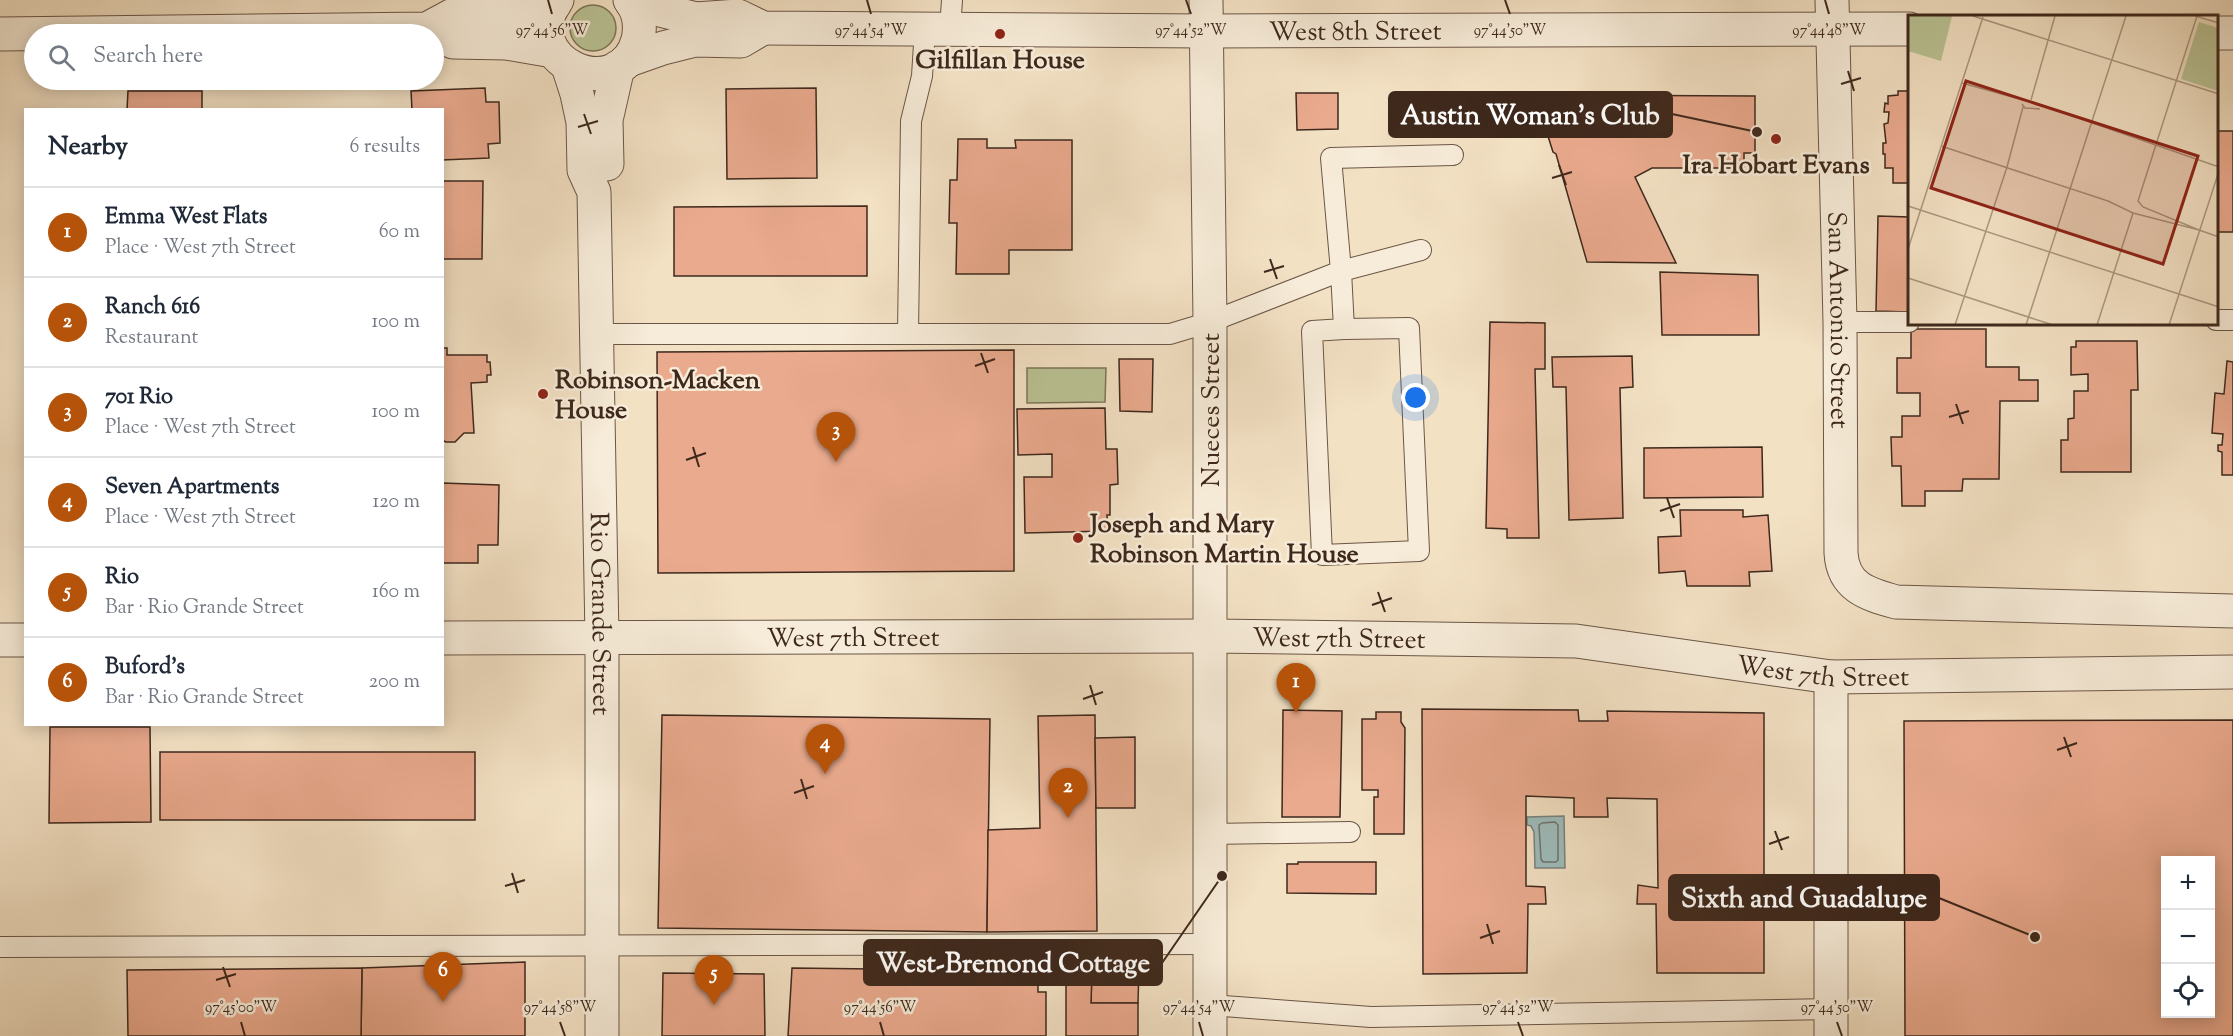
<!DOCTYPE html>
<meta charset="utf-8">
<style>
:root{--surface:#fff;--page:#f6f6f7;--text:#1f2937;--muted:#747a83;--line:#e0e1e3;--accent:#b45309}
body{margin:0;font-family:"Sorts Mill Goudy",serif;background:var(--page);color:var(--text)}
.controls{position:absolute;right:18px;bottom:18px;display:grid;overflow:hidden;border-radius:0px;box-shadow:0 3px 15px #0003}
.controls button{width:54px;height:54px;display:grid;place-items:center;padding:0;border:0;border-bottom:2px solid var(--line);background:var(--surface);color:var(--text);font:30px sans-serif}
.you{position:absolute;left:1416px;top:398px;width:21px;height:21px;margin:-15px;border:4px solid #fff;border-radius:50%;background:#1a73e8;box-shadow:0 0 0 9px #1a73e833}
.badge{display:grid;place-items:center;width:39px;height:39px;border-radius:50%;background:var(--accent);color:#fff;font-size:20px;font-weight:700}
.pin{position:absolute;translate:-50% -50px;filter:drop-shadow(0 2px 3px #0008)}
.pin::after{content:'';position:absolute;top:32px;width:21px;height:18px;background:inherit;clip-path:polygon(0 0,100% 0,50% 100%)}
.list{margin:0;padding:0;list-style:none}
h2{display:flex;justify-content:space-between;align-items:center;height:78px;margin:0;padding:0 24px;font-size:26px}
h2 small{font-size:20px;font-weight:400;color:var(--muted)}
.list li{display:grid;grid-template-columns:39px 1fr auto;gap:18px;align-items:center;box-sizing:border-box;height:90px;padding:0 24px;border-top:2px solid var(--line)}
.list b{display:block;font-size:22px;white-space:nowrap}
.list p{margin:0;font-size:20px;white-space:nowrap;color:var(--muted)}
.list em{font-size:20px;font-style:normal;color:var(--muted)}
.icon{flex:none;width:33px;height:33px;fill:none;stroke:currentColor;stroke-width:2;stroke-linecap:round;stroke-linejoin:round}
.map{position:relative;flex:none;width:2233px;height:1036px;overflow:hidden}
.search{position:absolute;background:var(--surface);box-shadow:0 3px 15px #0003;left:24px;top:24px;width:420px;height:66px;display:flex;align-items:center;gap:15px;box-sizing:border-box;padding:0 21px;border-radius:33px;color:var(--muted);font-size:22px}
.panel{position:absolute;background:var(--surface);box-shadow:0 3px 15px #0003;left:24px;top:108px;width:420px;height:618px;border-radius:0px}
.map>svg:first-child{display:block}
</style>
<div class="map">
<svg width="2233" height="1036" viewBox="0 0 2233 1036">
<rect width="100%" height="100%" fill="#f3e1c4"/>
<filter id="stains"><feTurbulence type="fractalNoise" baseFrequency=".00333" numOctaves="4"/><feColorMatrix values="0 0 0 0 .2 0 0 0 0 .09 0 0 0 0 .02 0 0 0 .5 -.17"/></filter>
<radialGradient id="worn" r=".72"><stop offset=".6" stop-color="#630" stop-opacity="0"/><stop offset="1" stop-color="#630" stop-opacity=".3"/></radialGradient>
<!-- green -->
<g fill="#bac395" stroke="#7c7658" stroke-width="1.5">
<circle cx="593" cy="28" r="23"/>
<polygon points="1027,368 1106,368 1105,402 1027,403"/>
</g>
<!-- water -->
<polygon fill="#9dbcbc" stroke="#77817c" stroke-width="1.5" points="1564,816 1565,868 1535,868 1534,832 1531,826 1527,825 1527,817"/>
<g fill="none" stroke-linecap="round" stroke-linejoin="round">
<!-- shore -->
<polygon stroke="#6e726c" stroke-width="1.5" points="1555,822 1558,825 1558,860 1556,862 1543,862 1541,859 1539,825 1542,823"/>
</g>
<!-- building -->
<g fill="#eaaa8e" stroke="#3e281c" stroke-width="1.5" fill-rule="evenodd">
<polygon points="485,88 486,102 499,102 500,143 488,144 489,158 442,160 442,110 412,110 411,91"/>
<polygon points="816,88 817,178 727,179 726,89"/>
<polygon points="128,91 202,91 202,110 127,110"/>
<polygon points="1898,91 1909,91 1909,183 1893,183 1893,168 1885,168 1885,154 1883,154 1883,143 1886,143 1884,124 1888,123 1889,112 1884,112 1885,103 1888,104 1888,96 1898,95"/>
<polygon points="1296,93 1338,93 1338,129 1297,130"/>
<polygon points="1553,95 1755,96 1755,153 1744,153 1744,168 1652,168 1635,177 1676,263 1587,262 1556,154 1553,152 1547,133 1552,133"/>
<rect x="2216" y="131" width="17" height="101"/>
<polygon points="958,139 987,139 987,148 1016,148 1015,140 1072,140 1072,250 1009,250 1009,274 956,274 957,223 949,223 950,180 957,180"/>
<polygon points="442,181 483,181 482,259 442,259"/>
<polygon points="867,206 867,276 674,276 674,207"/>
<polygon points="1878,216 1909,217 1909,312 1876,311"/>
<polygon points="1660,272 1758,275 1759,335 1662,335"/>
<polygon points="1490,322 1545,323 1545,369 1535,369 1539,538 1507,538 1507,529 1486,528"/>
<polygon points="1911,329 1986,329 1986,367 2019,367 2019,380 2038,380 2038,401 2000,401 1999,479 1963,479 1962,491 1925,491 1925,506 1902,506 1901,466 1892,466 1891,437 1902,437 1902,416 1920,416 1920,393 1897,393 1897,358 1911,358"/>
<polygon points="2076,341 2137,341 2138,390 2131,390 2131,472 2061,472 2061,440 2068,440 2068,419 2074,418 2074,391 2088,391 2088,374 2071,375 2071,347 2076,347"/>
<polygon points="442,348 447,348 447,355 487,355 487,362 490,362 491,375 487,375 487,382 471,383 474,433 464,433 455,442 446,442 442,440"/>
<polygon points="1014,350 1014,571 658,573 657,352"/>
<polygon points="1632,356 1633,387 1620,388 1623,518 1569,520 1566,387 1553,387 1552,357"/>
<polygon points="1119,359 1153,359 1152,412 1120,411"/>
<polygon points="2227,361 2233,362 2233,475 2222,475 2222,452 2218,451 2218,445 2222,445 2223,434 2212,433 2215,393 2224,394"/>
<polygon points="1105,408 1106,449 1117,449 1118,484 1110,485 1110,515 1107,515 1108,531 1025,533 1024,477 1052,477 1052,454 1018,455 1017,409"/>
<polygon points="1762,447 1763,497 1644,498 1644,448"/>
<polygon points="442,483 499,485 498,545 478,545 478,563 442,563"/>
<polygon points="1680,510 1743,510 1743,517 1768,515 1772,571 1749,572 1750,586 1687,586 1685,571 1659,573 1658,537 1681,536"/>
<polygon points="1422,709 1578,710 1579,721 1608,721 1607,711 1764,713 1764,973 1657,973 1656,904 1637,904 1638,885 1658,888 1657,799 1607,798 1608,817 1574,817 1574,798 1526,796 1526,886 1545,887 1546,904 1528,904 1527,973 1423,974"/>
<polygon points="1283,710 1342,711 1340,817 1282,817"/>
<polygon points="1376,712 1401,712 1401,722 1405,728 1404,834 1374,834 1374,797 1378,797 1378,790 1362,790 1362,719 1376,719"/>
<polygon points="662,715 990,719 987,932 658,928"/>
<polygon points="1095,715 1097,931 987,932 988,830 1040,828 1038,716"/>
<path d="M2233,720V1036H1905L1904,721ZM2166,860H2210V1014H2166Z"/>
<polygon points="50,727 150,727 151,822 49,823"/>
<polygon points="1135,737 1135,808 1096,808 1095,738"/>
<rect x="160" y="752" width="315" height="68"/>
<polygon points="1298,862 1376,862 1376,894 1287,893 1287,864 1298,864"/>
<polygon points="525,962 525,1036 361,1036 362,968"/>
<polygon points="1092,967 1139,967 1138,1003 1091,1003"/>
<polygon points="362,968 361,1036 128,1036 127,970"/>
<polygon points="792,968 1038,971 1038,992 1046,992 1046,1036 788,1036"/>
<polygon points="1092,972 1091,1003 1138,1003 1138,1036 1066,1036 1066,973"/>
<polygon points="663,973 764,974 765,1036 662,1036"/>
</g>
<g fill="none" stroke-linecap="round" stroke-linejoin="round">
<defs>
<g id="lane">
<polyline points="950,29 952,0"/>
<polyline points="2216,320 2233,320"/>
<polyline points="1840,322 1909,322"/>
<polyline points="1344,329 1409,328 1419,551 1322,555 1312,331 1344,329 1341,271 1421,250"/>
<polyline points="908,333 911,121 922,76 925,29"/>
<polyline points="597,334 1170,334 1210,322 1341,271 1331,158 1453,155"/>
<polyline points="1210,834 1350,832"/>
<polyline points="0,947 1210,944"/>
<polyline points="1210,1005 1371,1017 1831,1009"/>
</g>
<g id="street">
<path d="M557,0C513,59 619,109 638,40C641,26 639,11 630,0"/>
<polyline points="1206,0 1210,322 1210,1036"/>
<path id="s1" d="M1832,0L1840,322L1841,553C1843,587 1867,594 1896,602L2233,611"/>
<path id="s2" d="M632,3L696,19L738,16L763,28L1206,31L1909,29"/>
<polyline points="427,29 453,42 506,43 553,51"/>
<polyline points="2216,33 2233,33"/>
<polyline points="0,34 427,29 451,16 504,16 531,13 554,5"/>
<polyline points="626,61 663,48 695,40 741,41 763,28"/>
<path id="s3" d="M568,66L577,94L583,122L584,170L594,192L602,638V1036"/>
<polyline points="607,164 606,120 618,67"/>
<path id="s4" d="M442,638L1210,636L1576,641L1831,677L2233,672"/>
<polyline points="0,640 26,640"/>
<polyline points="1831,1036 1831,677"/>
</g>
</defs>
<!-- lane casing -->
<use href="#lane" stroke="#6b5646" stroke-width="22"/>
<!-- street casing -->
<use href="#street" stroke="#6b5646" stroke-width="35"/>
<!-- lane -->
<use href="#lane" stroke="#f7ecd9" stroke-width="20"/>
<!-- street -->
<use href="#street" stroke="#f7ecd9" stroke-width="33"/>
</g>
<!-- ticks -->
<path fill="none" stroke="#3e281c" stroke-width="2" d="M548,0L552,14M867,0L871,14M1186,0L1191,14M1505,0L1510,14M1825,0L1829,14M1848,71L1854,91M1841,84L1861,78M584,114L591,134M578,127L598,121M1559,165L1566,185M1552,178L1572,172M1270,259L1277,279M1264,272L1284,266M981,353L988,373M975,366L995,359M1956,404L1963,424M1949,417L1969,411M693,447L699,467M686,460L706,453M1667,498L1674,518M1660,511L1680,504M1378,592L1385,612M1372,605L1392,598M1090,685L1096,705M1083,699L1103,692M2064,737L2071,757M2057,750L2077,743M801,779L807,799M794,793L814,786M1775,831L1782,850M1769,844L1789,837M512,873L518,893M505,886L525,880M1487,924L1493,944M1480,938L1500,931M223,967L230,987M216,980L236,974M241,1022L245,1036M560,1022L565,1036M880,1022L884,1036M1199,1022L1203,1036M1518,1022L1523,1036M1837,1022L1842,1036"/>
<!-- markers -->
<g fill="#8f2418" stroke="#f7ecd9" stroke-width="2">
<circle cx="1000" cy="34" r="6"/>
<circle cx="1776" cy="139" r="6"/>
<circle cx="543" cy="394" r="6"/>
<circle cx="1078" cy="538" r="6"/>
</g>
<g text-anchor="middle" stroke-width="5" stroke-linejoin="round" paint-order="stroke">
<!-- street labels -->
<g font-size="26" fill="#3e281c" stroke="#f7ecd9">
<text dy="9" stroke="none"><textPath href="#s2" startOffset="728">West 8th Street</textPath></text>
<text dy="9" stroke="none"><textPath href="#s1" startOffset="320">San Antonio Street</textPath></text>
<text transform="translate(1210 410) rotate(-90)" y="9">Nueces Street</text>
<text dy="9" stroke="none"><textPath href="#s3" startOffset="552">Rio Grande Street</textPath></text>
<text dy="9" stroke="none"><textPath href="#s4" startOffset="411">West 7th Street</textPath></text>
<text dy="9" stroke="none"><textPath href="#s4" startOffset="897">West 7th Street</textPath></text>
<text dy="9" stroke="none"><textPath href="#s4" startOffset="1383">West 7th Street</textPath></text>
</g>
<!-- poi labels -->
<g font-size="26" font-weight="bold" fill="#3e281c" stroke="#f7ecd9">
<text x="1000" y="68">Gilfillan House</text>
<text x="1776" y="173">Ira Hobart Evans</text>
<text x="555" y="388" text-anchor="start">Robinson-Macken<tspan x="555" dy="30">House</tspan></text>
<text x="1090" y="532" text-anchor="start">Joseph and Mary<tspan x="1090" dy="30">Robinson Martin House</tspan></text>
</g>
</g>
<!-- overview -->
<g transform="translate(1908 15)">
<rect width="310" height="310" fill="#f3e1c4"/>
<path d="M0,1H44L33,46L0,36ZM291,7L310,13V76L273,64Z" fill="#bac395"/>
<path fill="none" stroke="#ab9781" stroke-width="1.5" d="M65,1L311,79M287,1L311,8M289,1L230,186L235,192L291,215M54,68L115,85M123,85L147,1M124,87L311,152M114,89L117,93L132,94M33,131L200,186L225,198L291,215M0,191L311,292M291,215L311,222M0,234L75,2M0,263L145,310M47,310L99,152L115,92M118,310L218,1M189,310L225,198M261,310L311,156"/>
<path fill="#8f2418" fill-opacity="0.15" stroke="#8f2418" stroke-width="3" d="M58,66L290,141L255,249L23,173Z"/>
<rect width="310" height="310" fill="none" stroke="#3e281c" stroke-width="3"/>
</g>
<g font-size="15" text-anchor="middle" fill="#3e281c" stroke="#f7ecd9" stroke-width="5" stroke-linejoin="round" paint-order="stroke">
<text x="552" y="35">97°44'56"W</text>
<text x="871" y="35">97°44'54"W</text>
<text x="1191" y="35">97°44'52"W</text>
<text x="1510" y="35">97°44'50"W</text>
<text x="1829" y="35">97°44'48"W</text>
<text x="241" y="1012">97°45'00"W</text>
<text x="560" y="1012">97°44'58"W</text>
<text x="880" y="1012">97°44'56"W</text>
<text x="1199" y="1012">97°44'54"W</text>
<text x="1518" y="1012">97°44'52"W</text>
<text x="1837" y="1012">97°44'50"W</text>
</g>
<!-- callouts -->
<path fill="none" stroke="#3e281c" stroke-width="2" d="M1757 132L1672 114M2035 937L1939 898M1222 876L1162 963"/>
<g fill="#3e281c" stroke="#f7ecd9" stroke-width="2">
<circle cx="1757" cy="132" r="6"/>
<circle cx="2035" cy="937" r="6"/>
<circle cx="1222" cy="876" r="6"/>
</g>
<g fill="#3e281c" stroke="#3e281c" stroke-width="2">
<rect x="1389" y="92" width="283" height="45" rx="6"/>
<rect x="1669" y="875" width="270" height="45" rx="6"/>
<rect x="864" y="940" width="298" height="45" rx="6"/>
</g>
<g font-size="27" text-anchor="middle" font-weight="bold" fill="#fff">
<text x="1530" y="124">Austin Woman's Club</text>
<text x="1804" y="907">Sixth and Guadalupe</text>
<text x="1013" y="972">West-Bremond Cottage</text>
</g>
<rect width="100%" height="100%" filter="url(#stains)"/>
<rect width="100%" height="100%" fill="url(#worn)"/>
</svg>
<div class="controls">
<button>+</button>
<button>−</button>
<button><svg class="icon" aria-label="locate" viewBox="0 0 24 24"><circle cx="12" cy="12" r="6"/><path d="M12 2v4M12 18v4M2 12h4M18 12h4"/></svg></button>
</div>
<div class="you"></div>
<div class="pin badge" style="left:1296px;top:713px">1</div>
<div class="pin badge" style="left:1068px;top:818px">2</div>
<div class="pin badge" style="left:836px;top:462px">3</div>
<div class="pin badge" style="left:825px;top:774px">4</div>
<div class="pin badge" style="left:714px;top:1005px">5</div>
<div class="pin badge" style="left:443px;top:1002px">6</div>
<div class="search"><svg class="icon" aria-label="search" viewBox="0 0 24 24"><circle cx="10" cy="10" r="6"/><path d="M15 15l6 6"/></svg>Search here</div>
<section class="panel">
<h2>Nearby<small>6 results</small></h2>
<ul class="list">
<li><span class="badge">1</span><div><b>Emma West Flats</b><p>Place · West 7th Street</p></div><em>60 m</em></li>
<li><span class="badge">2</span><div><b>Ranch 616</b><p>Restaurant</p></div><em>100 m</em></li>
<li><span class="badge">3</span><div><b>701 Rio</b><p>Place · West 7th Street</p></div><em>100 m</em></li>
<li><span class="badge">4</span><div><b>Seven Apartments</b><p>Place · West 7th Street</p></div><em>120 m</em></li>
<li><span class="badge">5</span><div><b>Rio</b><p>Bar · Rio Grande Street</p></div><em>160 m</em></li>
<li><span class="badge">6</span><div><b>Buford's</b><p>Bar · Rio Grande Street</p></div><em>200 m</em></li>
</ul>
</section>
</div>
